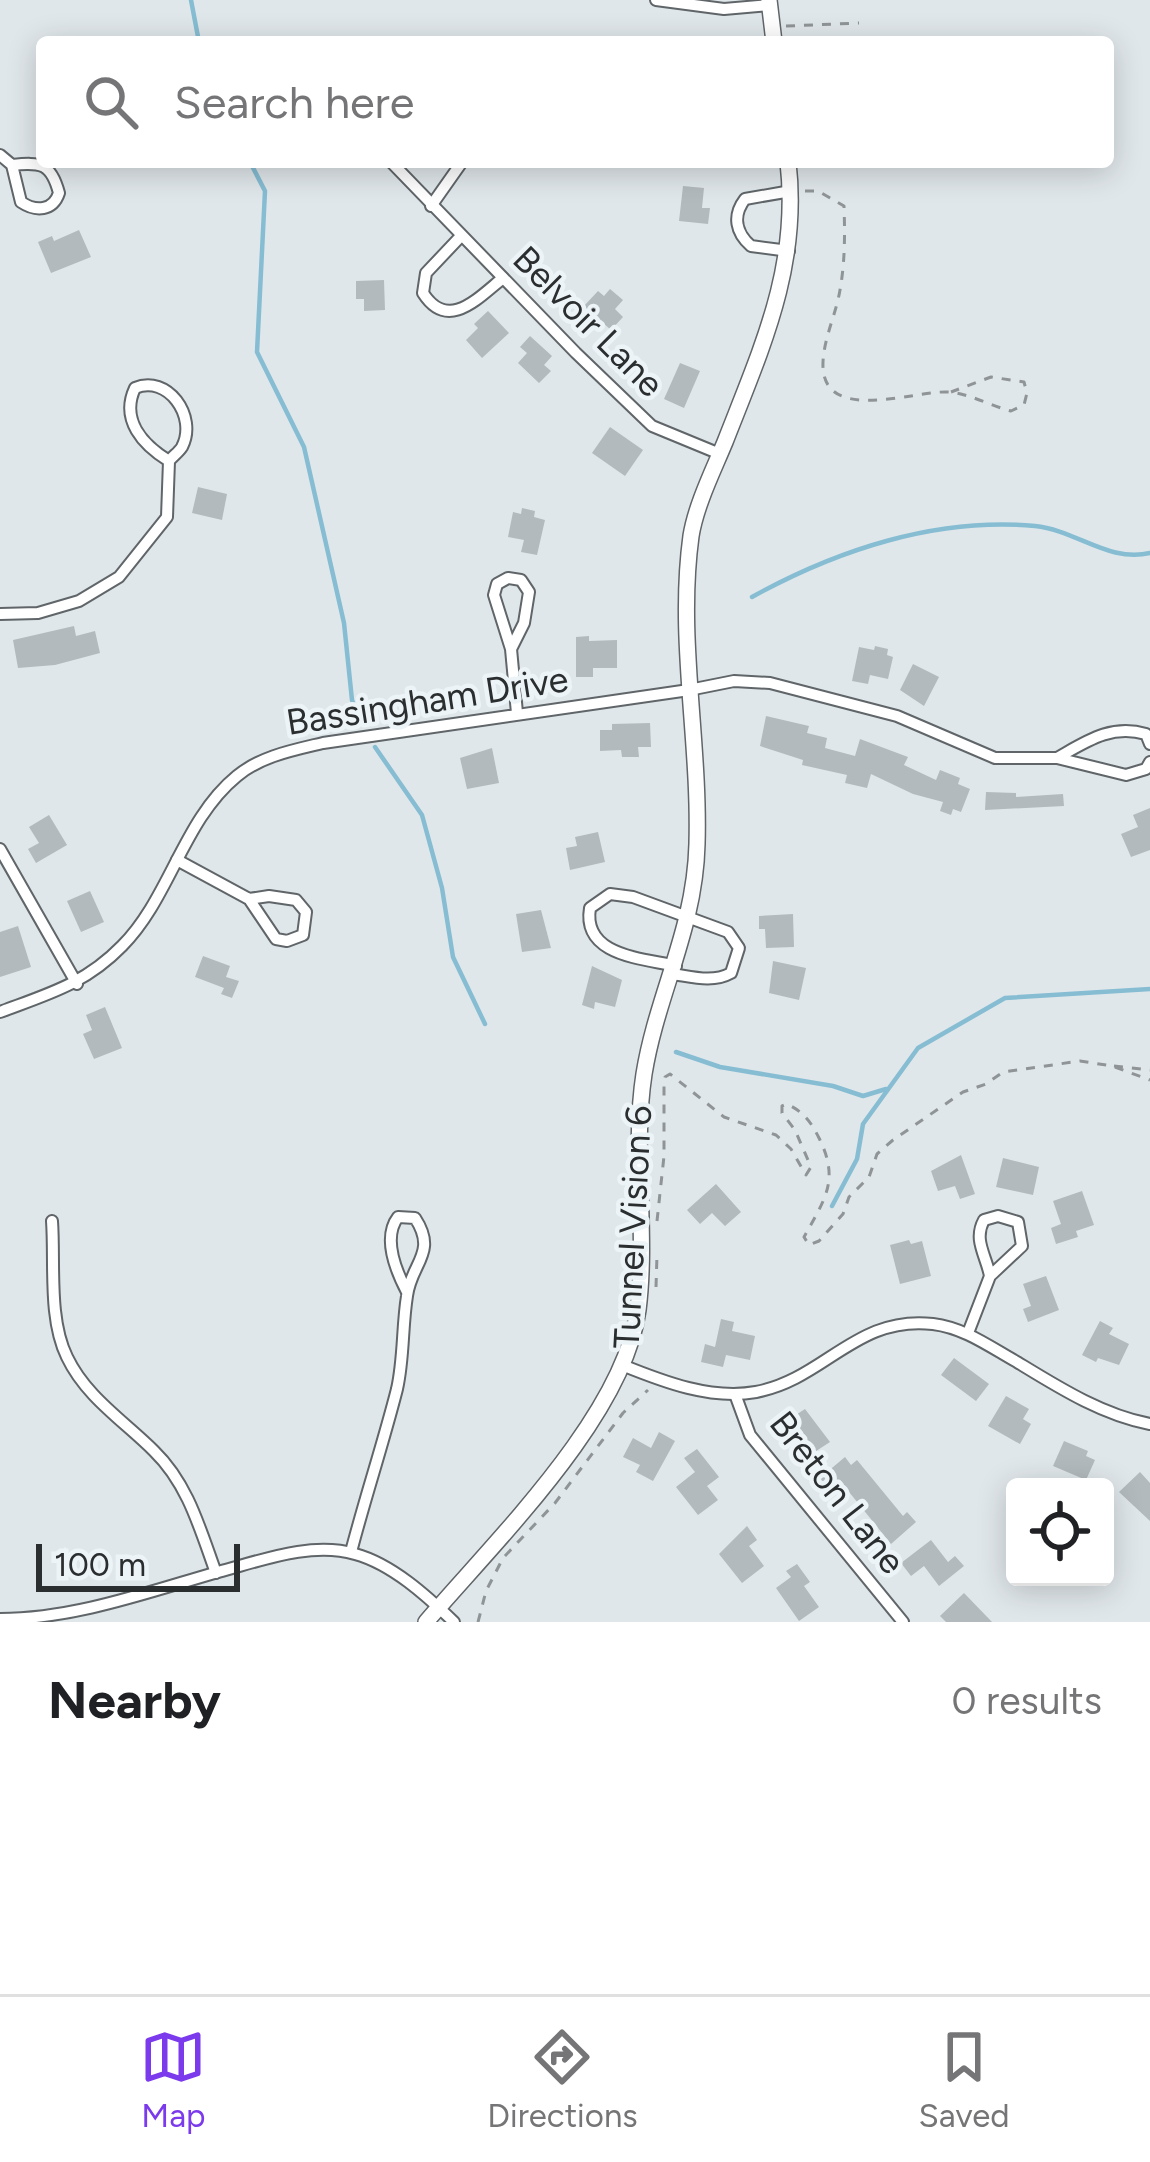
<!DOCTYPE html>
<style>
:root{--surface:#fff;--page:#f2f2f2;--text:#202124;--muted:#757577;--line:#e0e0e0;--accent:#7c3aed}
body{margin:0;font-family:Figtree,sans-serif;background:var(--page);color:var(--text)}
.controls{position:absolute;right:36px;bottom:36px;display:grid;overflow:hidden;border-radius:12px;box-shadow:0 6px 30px #0003}
.controls button{width:108px;height:108px;display:grid;place-items:center;padding:0;border:0;border-bottom:3px solid var(--line);background:var(--surface);color:var(--text);font:60px sans-serif}
.scale{position:absolute;left:36px;bottom:30px;width:204px;box-sizing:border-box;padding-left:12px;border:6px solid #2b2e2f;border-top:0;font-size:33px;line-height:42px;white-space:nowrap;color:#2b2e2f;-webkit-text-stroke:9px #edf4f8;paint-order:stroke}
.list{margin:0;padding:0;list-style:none}
h2{display:flex;justify-content:space-between;align-items:center;height:156px;margin:0;padding:0 48px;font-size:51px}
h2 small{font-size:39px;font-weight:400;color:var(--muted)}
.icon{flex:none;width:66px;height:66px;fill:none;stroke:currentColor;stroke-width:2;stroke-linecap:round;stroke-linejoin:round}
.map{position:relative;flex:none;width:1150px;height:1622px;overflow:hidden}
.search{position:absolute;background:var(--surface);box-shadow:0 6px 30px #0003;left:36px;right:36px;top:36px;height:132px;display:flex;align-items:center;gap:30px;box-sizing:border-box;padding:0 42px;border-radius:12px;color:var(--muted);font-size:45px}
.sheet{height:372px;background:var(--surface)}
nav{display:flex;justify-content:space-around;align-items:center;box-sizing:border-box;height:168px;border-top:3px solid var(--line);background:var(--surface);font-size:33px;color:var(--muted)}
nav a{display:grid;justify-items:center;gap:6px}
nav .on{color:var(--accent)}
.map>svg:first-child{display:block}
</style>
<div class="map">
<svg width="1150" height="1622" viewBox="0 0 1150 1622">
<rect width="100%" height="100%" fill="#e0e7ea"/>
<g fill="none" stroke-linecap="round" stroke-linejoin="round">
<!-- stream -->
<g stroke="#86bdd3" stroke-width="4.5">
<polyline points="191,0 199,42"/>
<polyline points="250,162 265,191 257,352 304,447 344,623 352,700 360,722"/>
<path d="M752,597C837,550 936,517 1035,526C1076,530 1109,563 1150,553"/>
<polyline points="375,747 422,815 442,888 453,957 485,1024"/>
<polyline points="676,1052 720,1067 833,1086 863,1096 886,1089"/>
<polyline points="832,1206 857,1159 863,1124 918,1048 1005,998 1150,989"/>
</g>
</g>
<!-- building -->
<g fill="#b3babd">
<polygon points="683,186 704,188 702,208 710,208 708,224 679,221"/>
<polygon points="79,230 91,257 51,273 38,242 52,236 54,241"/>
<polygon points="384,280 385,310 364,311 364,299 356,299 356,281"/>
<polygon points="610,289 623,300 615,309 623,317 611,330 584,306 598,291 604,296"/>
<polygon points="488,311 509,333 482,358 466,340 478,328 474,324"/>
<polygon points="530,336 552,356 544,365 551,371 539,383 518,363 527,353 520,347"/>
<polygon points="680,363 700,371 684,408 664,399"/>
<polygon points="610,427 643,450 625,476 592,453"/>
<polygon points="198,487 227,494 222,520 192,513"/>
<polygon points="522,508 535,511 534,517 545,520 537,555 521,552 524,540 508,537 513,512 521,514"/>
<polygon points="74,626 76,636 95,631 100,653 55,665 18,668 13,640"/>
<polygon points="589,636 589,641 617,640 617,668 593,668 593,677 576,677 576,637"/>
<polygon points="875,646 888,649 887,655 893,657 888,679 870,675 868,684 852,681 859,647 874,650"/>
<polygon points="913,664 939,677 924,706 900,690"/>
<polygon points="766,716 809,726 807,733 827,738 825,748 855,756 860,739 908,757 904,765 936,780 940,770 960,778 958,784 970,789 961,812 953,809 951,815 940,811 943,802 913,794 871,774 867,788 845,783 847,775 802,765 803,760 760,746"/>
<polygon points="650,723 651,747 638,747 639,757 622,757 621,750 600,751 600,730 612,730 612,724"/>
<polygon points="492,748 499,783 467,789 460,758"/>
<polygon points="986,792 1016,793 1016,797 1063,794 1064,806 985,810"/>
<polygon points="1150,808 1150,850 1131,857 1121,834 1138,827 1133,815"/>
<polygon points="49,815 67,845 36,863 28,849 39,843 29,827"/>
<polygon points="598,832 605,862 570,870 566,848 577,846 575,837"/>
<polygon points="90,891 104,922 81,932 67,901"/>
<polygon points="541,910 551,948 522,952 516,914"/>
<polygon points="793,914 794,947 766,948 765,929 759,929 759,916"/>
<polygon points="18,926 31,967 0,977 0,932"/>
<polygon points="203,956 230,966 226,977 239,981 232,998 221,994 224,988 195,977"/>
<polygon points="773,961 806,968 799,1000 769,993"/>
<polygon points="592,966 622,980 615,1007 595,1002 594,1009 582,1005"/>
<polygon points="105,1007 122,1048 94,1059 83,1034 92,1030 86,1015"/>
<polygon points="961,1155 975,1194 960,1199 955,1186 938,1191 931,1171"/>
<polygon points="1003,1158 1039,1167 1033,1195 996,1187"/>
<polygon points="716,1184 741,1212 725,1226 712,1213 700,1224 687,1210"/>
<polygon points="1082,1191 1094,1225 1076,1231 1078,1237 1056,1244 1051,1228 1061,1224 1053,1201"/>
<polygon points="909,1240 911,1244 922,1241 931,1276 900,1284 890,1245"/>
<polygon points="1046,1276 1059,1310 1028,1322 1023,1309 1031,1306 1023,1284"/>
<polygon points="721,1319 734,1322 732,1331 755,1336 750,1360 726,1355 723,1367 701,1362 705,1344 715,1347"/>
<polygon points="1100,1321 1113,1328 1109,1334 1129,1344 1119,1365 1098,1358 1096,1362 1082,1355"/>
<polygon points="954,1358 989,1384 976,1401 941,1375"/>
<polygon points="1006,1396 1029,1409 1023,1419 1031,1424 1020,1444 988,1426"/>
<polygon points="805,1409 830,1442 810,1455 798,1437 790,1443 779,1426"/>
<polygon points="659,1432 675,1441 653,1481 636,1472 640,1465 623,1457 633,1438 651,1448"/>
<polygon points="1064,1441 1088,1451 1086,1456 1095,1460 1086,1480 1053,1466"/>
<polygon points="697,1449 719,1477 707,1486 718,1500 698,1515 676,1487 695,1472 684,1458"/>
<polygon points="845,1457 851,1465 857,1460 903,1516 907,1512 916,1522 891,1544 841,1482 831,1491 820,1478"/>
<polygon points="1140,1472 1150,1483 1150,1521 1119,1492"/>
<polygon points="747,1526 757,1540 749,1546 764,1566 742,1583 719,1554"/>
<polygon points="931,1540 948,1562 955,1556 964,1566 939,1586 924,1566 911,1576 901,1563"/>
<polygon points="797,1564 810,1582 804,1586 819,1607 799,1621 776,1588 791,1577 786,1571"/>
<polygon points="964,1593 992,1622 946,1622 940,1616"/>
</g>
<g fill="none" stroke-linecap="round" stroke-linejoin="round">
<defs>
<g id="street">
<polyline points="656,0 724,9 770,5"/>
<path d="M0,155L12,165L21,202C36,212 53,211 59,193C51,163 41,162 12,165"/>
<polyline points="391,162 576,353 652,426 720,454"/>
<polyline points="431,206 462,162"/>
<path d="M461,236L426,273L423,293C448,332 478,298 503,278"/>
<path d="M789,251L751,246C736,233 732,216 745,199L791,191"/>
<path d="M0,614L38,613L79,601L119,577L167,517L169,461C173,456 179,452 182,447C198,416 167,374 135,388C120,420 143,445 169,461"/>
<polyline points="511,649 494,595 497,584 508,578 521,580 529,592 524,623 511,649 517,713"/>
<path d="M1057,758C1087,741 1111,724 1146,734L1150,744"/>
<polyline points="0,849 77,984"/>
<polyline points="177,860 249,899 276,939 287,941 303,935 306,912 296,900 269,896 249,899"/>
<path d="M673,974C693,977 713,983 731,973L739,948L728,932L633,897L610,894L590,908C582,956 642,958 676,966"/>
<path d="M0,1012C48,994 85,984 122,946C170,898 183,820 237,776C261,756 294,750 323,743L689,690L734,681L770,683L897,716L995,758H1057L1126,775L1146,769L1150,762"/>
<path d="M52,1221C55,1263 48,1318 67,1357C86,1397 124,1421 154,1451C188,1484 200,1529 216,1573"/>
<path d="M968,1333L990,1276L1022,1246L1018,1222L998,1216L984,1220C973,1240 986,1255 990,1276"/>
<path d="M622,1365C664,1382 711,1400 756,1392C825,1379 856,1315 933,1324C965,1328 990,1347 1017,1362C1058,1387 1102,1415 1150,1424"/>
<polyline points="735,1394 750,1435 903,1622"/>
<path d="M351,1552C365,1498 383,1444 397,1389C404,1358 402,1327 407,1296C411,1263 438,1253 415,1218L398,1217C382,1238 396,1271 407,1292"/>
<path d="M0,1619C74,1619 148,1592 218,1572C260,1561 311,1541 355,1554C392,1564 427,1596 454,1622"/>
</g>
<g id="secondary">
<polyline points="769,0 774,42"/>
<path d="M426,1622C495,1541 624,1416 638,1310C648,1231 632,1152 644,1074C657,994 695,929 697,844C700,741 677,638 691,536C696,505 713,471 725,442C762,347 800,266 788,162"/>
</g>
</defs>
<!-- street casing -->
<use href="#street" stroke="#5f6568" stroke-width="14"/>
<!-- secondary casing -->
<use href="#secondary" stroke="#5f6568" stroke-width="18"/>
<!-- path -->
<g stroke="#8f9496" stroke-width="3" stroke-dasharray="9 9" stroke-linecap="butt">
<polyline points="786,26 859,23"/>
<path d="M805,191H818L844,206C845,234 845,262 840,290C836,314 824,338 823,362C820,426 915,390 948,392C968,393 991,406 1011,411L1024,405L1027,393L1024,382L991,377L951,392"/>
<polyline points="1114,1066 1150,1070"/>
<path d="M657,1221L664,1156V1084L665,1077L670,1074L724,1117L776,1135L791,1149L806,1175L811,1167L795,1130L782,1113V1106L787,1104C804,1112 811,1122 819,1138C840,1180 825,1199 804,1237L809,1245L819,1241L843,1214L849,1197L869,1177L877,1154L893,1140L963,1092L986,1084L1003,1072L1080,1061L1112,1066L1150,1080"/>
<polyline points="656,1287 657,1255"/>
<polyline points="478,1622 486,1591 503,1558 555,1503 623,1413 648,1390"/>
</g>
<!-- street -->
<use href="#street" stroke="#fff" stroke-width="10"/>
<!-- secondary -->
<use href="#secondary" stroke="#fff" stroke-width="15"/>
</g>
<g text-anchor="middle" stroke-width="9" stroke-linejoin="round" paint-order="stroke">
<!-- street labels -->
<g font-size="36" fill="#2b2e2f" stroke="#edf4f8">
<text transform="translate(589 321) rotate(45)" y="13">Belvoir Lane</text>
<text transform="translate(427 700) rotate(-9)" y="13">Bassingham Drive</text>
<text transform="translate(632 1227) rotate(-87)" y="13">Tunnel Vision 6</text>
<text transform="translate(838 1492) rotate(52)" y="13">Breton Lane</text>
</g>
</g>
</svg>
<div class="controls">
<button><svg class="icon" aria-label="locate" viewBox="0 0 24 24"><circle cx="12" cy="12" r="6"/><path d="M12 2v4M12 18v4M2 12h4M18 12h4"/></svg></button>
</div>
<div class="scale">100 m</div>
<div class="search"><svg class="icon" aria-label="search" viewBox="0 0 24 24"><circle cx="10" cy="10" r="6"/><path d="M15 15l6 6"/></svg>Search here</div>
</div>
<section class="sheet">
<h2>Nearby<small>0 results</small></h2>
<ul class="list">
</ul>
</section>
<nav>
<a class="on"><svg class="icon" aria-label="map" viewBox="0 0 24 24"><path d="M3 6l6-2 6 2 6-2v14l-6 2-6-2-6 2zM9 4v14M15 6v14"/></svg>Map</a>
<a><svg class="icon" aria-label="directions" viewBox="0 0 24 24"><path d="M12 3l9 9-9 9-9-9zM9 14v-3h6M13 9l2 2-2 2"/></svg>Directions</a>
<a><svg class="icon" aria-label="saved" viewBox="0 0 24 24"><path d="M7 4h10v16l-5-4-5 4z"/></svg>Saved</a>
</nav>
